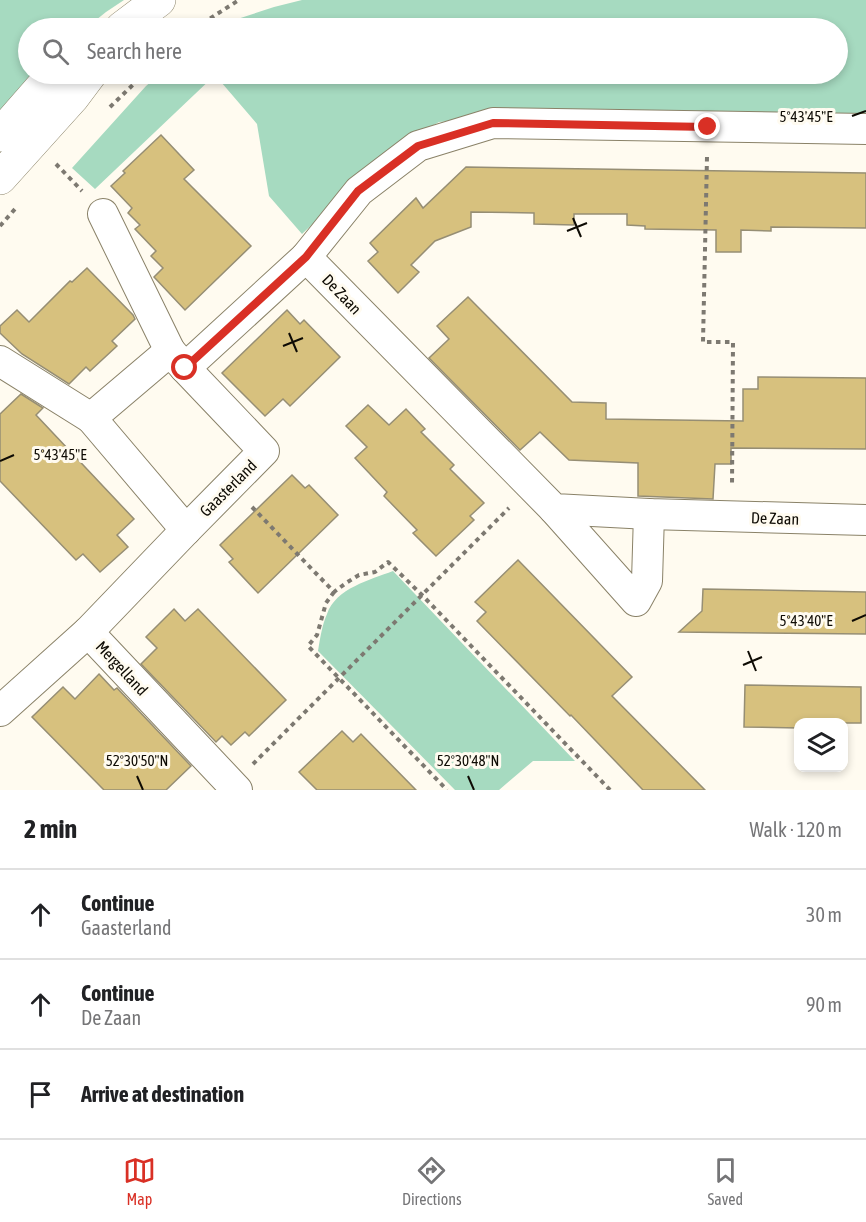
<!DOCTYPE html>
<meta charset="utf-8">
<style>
:root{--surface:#fff;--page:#f6f6f6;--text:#202124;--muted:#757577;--line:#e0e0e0;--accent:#d93025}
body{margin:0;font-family:"Asap Condensed",sans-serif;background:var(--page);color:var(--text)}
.controls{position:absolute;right:18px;bottom:18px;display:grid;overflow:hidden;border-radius:12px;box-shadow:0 3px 9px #0003}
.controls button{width:54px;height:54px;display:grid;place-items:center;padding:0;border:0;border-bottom:2px solid var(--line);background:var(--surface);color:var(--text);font:30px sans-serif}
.stop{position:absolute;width:18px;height:18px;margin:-14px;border:4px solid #d93025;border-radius:50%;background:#fff}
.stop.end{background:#d93025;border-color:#fff;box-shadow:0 2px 6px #0008}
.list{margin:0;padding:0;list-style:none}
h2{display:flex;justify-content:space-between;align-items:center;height:78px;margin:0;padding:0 24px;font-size:26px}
h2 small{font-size:20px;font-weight:400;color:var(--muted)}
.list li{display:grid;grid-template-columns:39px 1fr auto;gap:18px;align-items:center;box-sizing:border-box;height:90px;padding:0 24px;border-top:2px solid var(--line)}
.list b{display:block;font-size:22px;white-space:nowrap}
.list p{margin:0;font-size:20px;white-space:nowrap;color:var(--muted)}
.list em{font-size:20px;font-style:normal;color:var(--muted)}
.icon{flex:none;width:33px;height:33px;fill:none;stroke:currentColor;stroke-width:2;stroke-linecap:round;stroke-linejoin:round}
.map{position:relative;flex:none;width:866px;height:790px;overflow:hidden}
.search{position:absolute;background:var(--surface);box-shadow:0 3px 9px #0003;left:18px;right:18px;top:18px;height:66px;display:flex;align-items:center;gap:15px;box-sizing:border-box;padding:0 21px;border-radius:33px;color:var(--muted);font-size:22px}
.sheet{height:348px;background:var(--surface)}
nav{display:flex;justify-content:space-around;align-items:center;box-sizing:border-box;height:84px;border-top:2px solid var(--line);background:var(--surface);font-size:16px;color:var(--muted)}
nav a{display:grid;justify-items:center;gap:3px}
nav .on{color:var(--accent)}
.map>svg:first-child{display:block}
</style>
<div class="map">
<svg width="866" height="790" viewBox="0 0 866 790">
<rect width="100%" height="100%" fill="#fffbf0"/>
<!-- green -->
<g fill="#a6dac0">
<polygon points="0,0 124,0 106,12 86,28 28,28 28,74 40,74 0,113"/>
<polygon points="302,0 866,0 866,118 531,115 439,122 393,148 302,234 269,196 257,124 215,75 95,189 72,168 146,86 160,74 838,74 838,28 217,28 222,24 274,7"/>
<path d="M393,571L575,761H533L499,790H455L318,651C320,639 322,625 327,614C336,588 370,580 393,571Z"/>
</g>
<!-- building -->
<g fill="#d7c17e" stroke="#968e74" stroke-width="1.5">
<polygon points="161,135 194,170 184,179 251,246 185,310 154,277 163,268 151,256 156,251 135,229 140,225 128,213 132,208 111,186 125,173 123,171"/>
<polygon points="466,167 866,173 866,228 771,227 771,231 741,230 741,252 716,252 716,230 645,229 645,226 627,225 627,214 574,214 574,225 534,224 534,213 471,212 471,227 435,241 411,265 419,272 398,293 368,261 378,252 370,243 416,198 423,208"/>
<polygon points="87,268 133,315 135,319 112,341 117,346 90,371 86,367 69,384 22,354 0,333 0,326 17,310 29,322 70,281 72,282"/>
<polygon points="468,297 572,402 606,403 606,419 743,421 743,389 758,389 758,377 866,378 866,449 731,448 731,464 715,464 713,499 638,496 638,463 569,460 540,432 520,450 429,358 449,339 437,326"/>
<polygon points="287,310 300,324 304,320 340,357 290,406 283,399 265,416 222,373"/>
<polygon points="21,394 43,408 36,415 134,519 117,535 128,547 100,572 83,554 76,560 0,481 0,414"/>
<polygon points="368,405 389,425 406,409 425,429 421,432 454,465 450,469 484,503 470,516 474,520 436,556 413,533 417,530 384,496 387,492 355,458 367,447 346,426"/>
<polygon points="292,475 305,488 309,485 338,515 258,593 229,562 233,559 220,545"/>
<polygon points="518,560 632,677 612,696 705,790 643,790 571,715 570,716 477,621 486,612 475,602"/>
<polygon points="703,589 866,592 866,634 679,632 702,611"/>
<polygon points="174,609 185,621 198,609 286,700 249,736 245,732 231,745 222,736 216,742 141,664 157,648 146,637"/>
<polygon points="99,674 114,690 117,688 191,766 166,790 104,790 32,717 63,687 75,699"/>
<polygon points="745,685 861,687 861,723 798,723 798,728 744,727"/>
<polygon points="342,731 353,742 361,734 416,790 317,790 299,772"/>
</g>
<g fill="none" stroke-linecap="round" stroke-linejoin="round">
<defs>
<g id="street">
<polyline points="866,129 493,123 418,146 359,191 306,257 554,509 649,514 866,520"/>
<polyline points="103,214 170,351"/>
<polyline points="0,361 91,418"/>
<polyline points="185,368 170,351 91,418 186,530"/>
<polyline points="554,509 636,601 647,581 649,514"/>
<polyline points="88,632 186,530 264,451 185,368 306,257"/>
<polyline points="0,711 88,632 237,790"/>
</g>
<g id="secondary">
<polyline points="122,28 159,0"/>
<polyline points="0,135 50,78 56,74"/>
<polyline points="0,178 72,98 90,74"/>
</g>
</defs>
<!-- street casing -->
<use href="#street" stroke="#8a8268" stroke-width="32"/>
<!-- secondary casing -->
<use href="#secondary" stroke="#8a8268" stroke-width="34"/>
<!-- path -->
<g stroke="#7d7971" stroke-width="4" stroke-dasharray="4.5 4.5" stroke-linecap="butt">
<polyline points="195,28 239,0"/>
<polyline points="110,107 144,74"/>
<polyline points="707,157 703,342 733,342 732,486"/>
<polyline points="56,164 82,191"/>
<polyline points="0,226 15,209"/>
<polyline points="252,507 334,592 346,583 359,575 375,572 388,562 422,595 610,790"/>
<polyline points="334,592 326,603 317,635 308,646 447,790"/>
<polyline points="253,764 509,508"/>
</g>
<!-- street -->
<use href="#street" stroke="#fff" stroke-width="30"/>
<!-- secondary -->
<use href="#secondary" stroke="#fff" stroke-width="33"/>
</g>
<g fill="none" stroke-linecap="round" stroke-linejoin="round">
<!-- route -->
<polyline stroke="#d93025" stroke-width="8" points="185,368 306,257 358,191 418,146 493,123 708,127"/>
</g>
<!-- ticks -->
<path fill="none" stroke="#0e0b04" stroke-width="2" d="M852,116L866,111M573,218L581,237M567,231L587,223M289,333L297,352M283,346L303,338M0,461L14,455M852,621L866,615M748,651L756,671M743,665L762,657M137,776L143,790M468,776L474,790"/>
<g text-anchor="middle" stroke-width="6" stroke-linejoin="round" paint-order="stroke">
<!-- street labels -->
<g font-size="16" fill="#0e0b04" stroke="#fffbf0">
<text transform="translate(342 294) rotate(46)" y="6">De Zaan</text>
<text transform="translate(228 488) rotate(-45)" y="6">Gaasterland</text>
<text transform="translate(775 518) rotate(2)" y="6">De Zaan</text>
<text transform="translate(122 668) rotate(47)" y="6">Mergelland</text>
</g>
</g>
<g font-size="15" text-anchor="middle" fill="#0e0b04" stroke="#fffbf0" stroke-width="6" stroke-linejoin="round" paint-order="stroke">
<text x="806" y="122">5°43'45"E</text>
<text x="60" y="460">5°43'45"E</text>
<text x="806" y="626">5°43'40"E</text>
<text x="137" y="766">52°30'50"N</text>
<text x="468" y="766">52°30'48"N</text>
</g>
</svg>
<div class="controls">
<button><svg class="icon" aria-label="layers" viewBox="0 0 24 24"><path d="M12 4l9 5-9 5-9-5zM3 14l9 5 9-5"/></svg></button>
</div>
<div class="stop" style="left:185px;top:368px"></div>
<div class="stop end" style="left:708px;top:127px"></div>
<div class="search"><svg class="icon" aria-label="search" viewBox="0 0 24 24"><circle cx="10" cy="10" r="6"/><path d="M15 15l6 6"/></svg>Search here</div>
</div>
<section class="sheet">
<h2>2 min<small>Walk · 120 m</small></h2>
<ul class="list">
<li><svg class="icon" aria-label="ahead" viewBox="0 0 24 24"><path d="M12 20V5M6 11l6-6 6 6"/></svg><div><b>Continue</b><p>Gaasterland</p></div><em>30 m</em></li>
<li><svg class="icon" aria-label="ahead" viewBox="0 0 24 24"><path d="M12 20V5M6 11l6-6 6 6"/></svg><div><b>Continue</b><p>De Zaan</p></div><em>90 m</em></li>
<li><svg class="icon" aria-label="arrive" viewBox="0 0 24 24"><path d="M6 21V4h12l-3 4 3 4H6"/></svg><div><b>Arrive at destination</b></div></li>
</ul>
</section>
<nav>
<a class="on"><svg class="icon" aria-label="map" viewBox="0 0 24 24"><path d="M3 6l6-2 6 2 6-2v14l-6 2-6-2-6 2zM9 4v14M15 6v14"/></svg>Map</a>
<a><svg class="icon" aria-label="directions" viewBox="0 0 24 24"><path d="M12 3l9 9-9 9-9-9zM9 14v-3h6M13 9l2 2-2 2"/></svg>Directions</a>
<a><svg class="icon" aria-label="saved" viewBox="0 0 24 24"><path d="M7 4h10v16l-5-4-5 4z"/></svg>Saved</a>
</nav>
